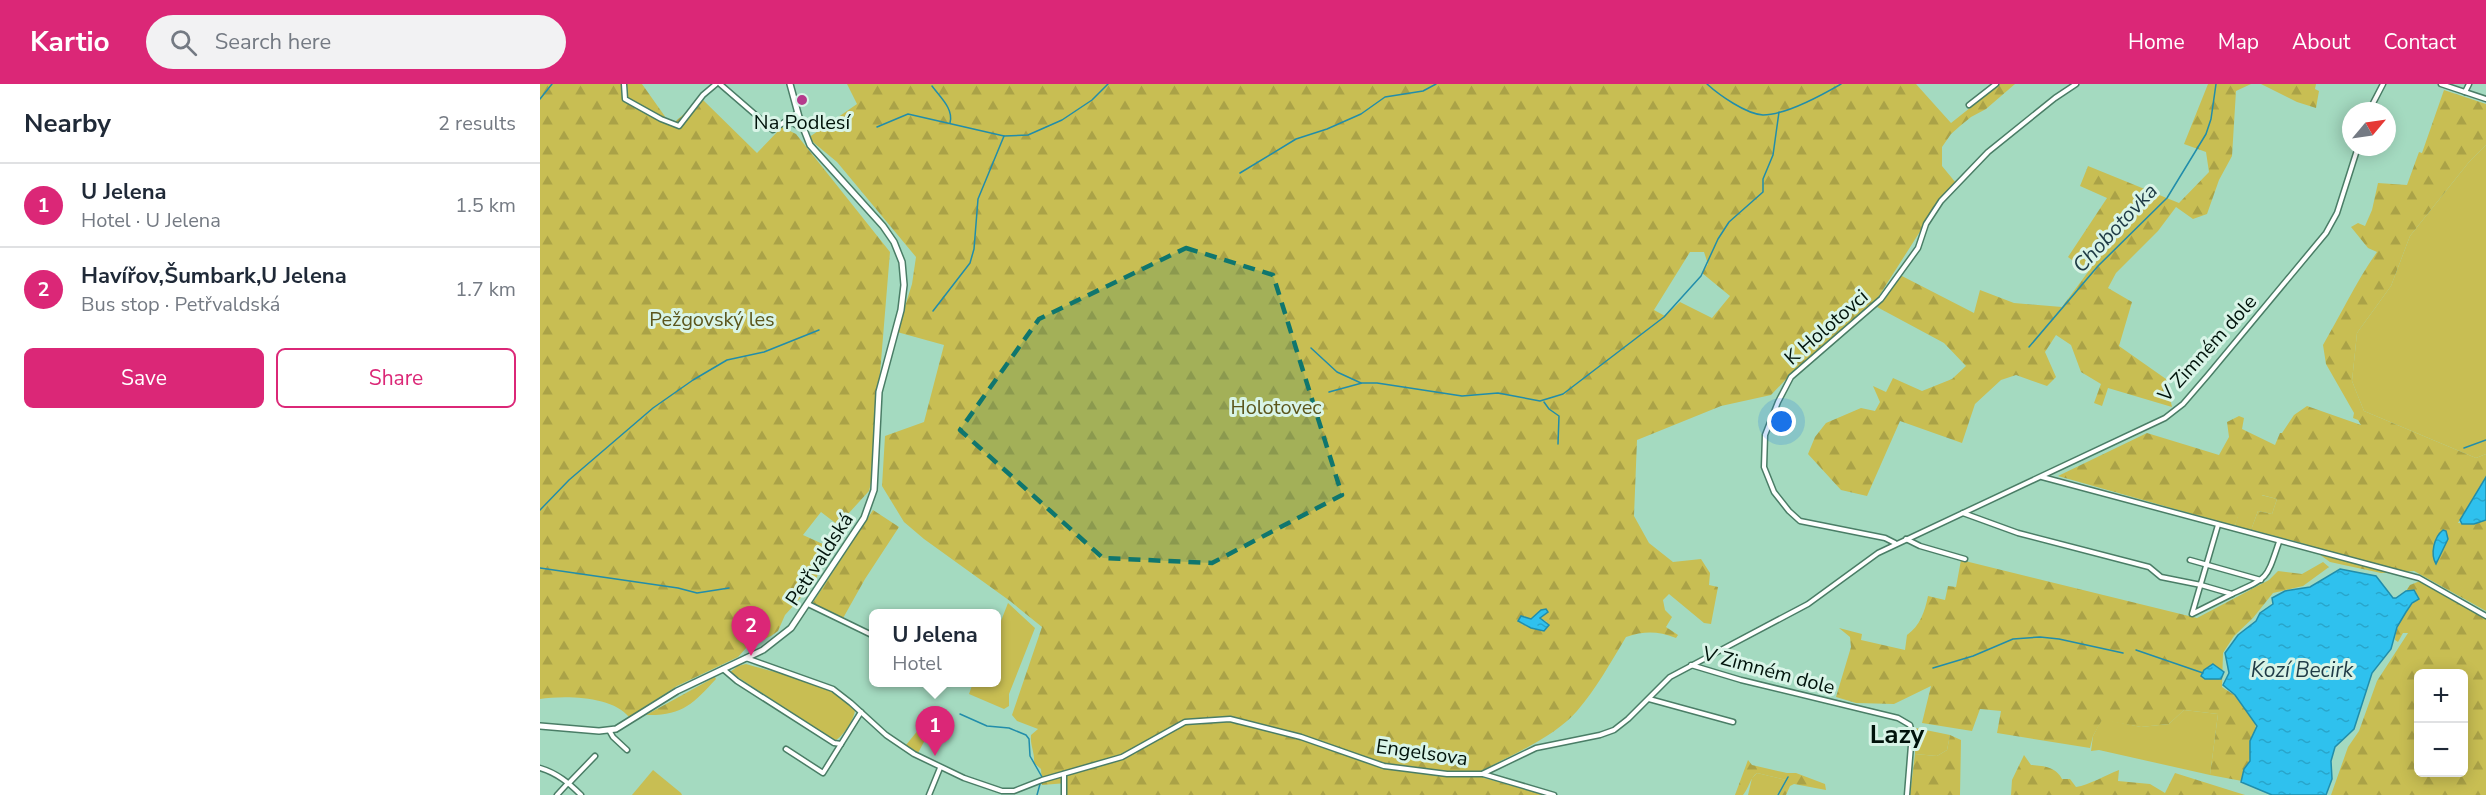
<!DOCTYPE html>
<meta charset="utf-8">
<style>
:root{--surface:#fff;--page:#f2f2f3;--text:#1f2937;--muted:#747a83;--line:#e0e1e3;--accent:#db2777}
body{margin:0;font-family:"Nunito Sans",sans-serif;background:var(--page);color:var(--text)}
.controls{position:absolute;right:18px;bottom:18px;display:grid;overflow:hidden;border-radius:9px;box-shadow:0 3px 15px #0003}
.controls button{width:54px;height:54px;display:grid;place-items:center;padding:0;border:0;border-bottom:2px solid var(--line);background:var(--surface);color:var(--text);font:30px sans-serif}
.compass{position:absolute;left:1802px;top:18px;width:54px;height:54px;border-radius:50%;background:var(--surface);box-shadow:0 3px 15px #0003;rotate:61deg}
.you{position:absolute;left:1242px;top:338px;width:21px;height:21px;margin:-15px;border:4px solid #fff;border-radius:50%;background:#1a73e8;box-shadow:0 0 0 9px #1a73e833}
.badge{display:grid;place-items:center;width:39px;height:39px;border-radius:50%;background:var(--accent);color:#fff;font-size:20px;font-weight:700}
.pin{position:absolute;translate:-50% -50px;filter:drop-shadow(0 2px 3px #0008)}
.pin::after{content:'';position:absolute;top:32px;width:21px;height:18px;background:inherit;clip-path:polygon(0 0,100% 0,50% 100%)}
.popup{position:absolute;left:329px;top:525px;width:132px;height:78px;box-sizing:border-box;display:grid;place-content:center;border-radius:9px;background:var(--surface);filter:drop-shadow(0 2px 4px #0005);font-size:20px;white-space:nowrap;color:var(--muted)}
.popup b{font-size:22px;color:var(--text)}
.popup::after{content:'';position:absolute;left:50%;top:100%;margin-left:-12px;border:12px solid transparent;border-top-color:var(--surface)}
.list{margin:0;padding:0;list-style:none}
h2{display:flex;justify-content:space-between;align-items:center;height:78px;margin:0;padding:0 24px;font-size:26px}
h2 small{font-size:20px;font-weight:400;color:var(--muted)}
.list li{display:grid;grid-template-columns:39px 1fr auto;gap:18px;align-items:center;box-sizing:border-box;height:84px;padding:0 24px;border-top:2px solid var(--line)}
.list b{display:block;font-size:22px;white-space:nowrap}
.list p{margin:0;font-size:20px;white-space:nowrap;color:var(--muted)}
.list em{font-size:20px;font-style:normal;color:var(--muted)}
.actions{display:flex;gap:12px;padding:18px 24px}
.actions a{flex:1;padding:14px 0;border:2px solid var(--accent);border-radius:9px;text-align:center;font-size:21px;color:var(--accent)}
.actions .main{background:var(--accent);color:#fff}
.icon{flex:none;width:33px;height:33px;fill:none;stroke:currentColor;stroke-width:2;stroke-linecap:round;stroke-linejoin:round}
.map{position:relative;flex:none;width:1946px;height:711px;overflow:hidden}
header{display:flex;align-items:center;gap:36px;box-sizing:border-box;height:84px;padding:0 30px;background:var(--accent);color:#fff}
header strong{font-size:28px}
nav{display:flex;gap:33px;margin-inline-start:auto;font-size:21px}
.search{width:420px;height:54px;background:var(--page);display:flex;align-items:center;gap:15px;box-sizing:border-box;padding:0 21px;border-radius:33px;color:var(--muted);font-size:22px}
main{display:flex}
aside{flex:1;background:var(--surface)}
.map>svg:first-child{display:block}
</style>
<header>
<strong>Kartio</strong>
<div class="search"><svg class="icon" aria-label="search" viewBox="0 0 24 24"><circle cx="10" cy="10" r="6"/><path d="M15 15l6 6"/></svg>Search here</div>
<nav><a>Home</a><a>Map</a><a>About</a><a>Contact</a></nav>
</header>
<main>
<aside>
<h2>Nearby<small>2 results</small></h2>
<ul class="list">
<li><span class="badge">1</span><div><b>U Jelena</b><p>Hotel · U Jelena</p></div><em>1.5 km</em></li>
<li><span class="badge">2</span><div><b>Havířov,Šumbark,U Jelena</b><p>Bus stop · Petřvaldská</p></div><em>1.7 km</em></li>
</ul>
<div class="actions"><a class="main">Save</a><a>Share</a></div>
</aside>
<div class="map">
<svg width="1946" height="711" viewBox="0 0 1946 711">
<defs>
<pattern id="forest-firs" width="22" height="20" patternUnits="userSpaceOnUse" patternTransform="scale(1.5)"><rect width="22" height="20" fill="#c8be53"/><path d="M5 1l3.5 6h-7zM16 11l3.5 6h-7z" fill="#aaa247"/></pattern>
<pattern id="water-ripples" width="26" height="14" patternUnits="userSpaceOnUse" patternTransform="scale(1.5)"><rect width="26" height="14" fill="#2fc1ee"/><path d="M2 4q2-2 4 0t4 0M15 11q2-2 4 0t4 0" fill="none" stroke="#28a5cb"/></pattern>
</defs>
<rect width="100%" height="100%" fill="#a4dac0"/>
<!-- green -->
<g fill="#c8be53">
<polygon points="1946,61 1946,370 1936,374 1824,327 1812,297 1817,249 1851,202 1870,152 1929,78"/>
<polygon points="1721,411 1737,415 1732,430 1718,427 1711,446 1695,442 1701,420"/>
<polygon points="468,519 495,544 469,610 469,622 464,625 429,610 433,599 456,598 457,547"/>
<path d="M206,580C238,590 295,599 315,626C314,636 304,651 296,656L291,654L190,588L198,582Z"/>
<polygon points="1644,626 1678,630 1670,691 1559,666 1551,667 1553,652 1562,635 1601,643 1629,640"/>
<polygon points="1376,644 1410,651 1407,666 1397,672 1375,670"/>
<polygon points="379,645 394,651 390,658 385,656 378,669 366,661"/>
<polygon points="113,686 141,709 142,711 92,711"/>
<polygon points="1217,689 1246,696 1237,711 1208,711 1212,694"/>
</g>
<!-- forest -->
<g fill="url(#forest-firs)" fill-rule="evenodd">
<path d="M0,0H102L131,41L162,15L217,69L242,43L256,50L350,168L331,399L329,407L298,441L281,428L263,451L285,461L276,497L245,531L238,547L231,552L207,563L198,573L137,602L89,633C73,612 24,611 0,615Z"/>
<path d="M307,0H1376L1411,39L1460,0H1475L1446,25L1431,33L1420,42L1411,50L1402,63V82L1416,99L1402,113L1332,223L1252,289L1231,311L1181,322L1097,356L1094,432L1109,459L1133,478L1161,475L1170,489L1169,501L1178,503L1171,540L1164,539L1129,510L1123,516L1125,526L1132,533L1126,543L1138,551L1136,554C1117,547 1105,547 1086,553C1071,578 1056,605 1037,627C1013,655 966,673 934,691L1004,711H525L527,699L502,701L501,685L494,679C495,668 490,662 491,651L498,645L477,637L472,631L502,543L470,517L384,455L364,438L342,402L345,352L384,338L404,261L357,248L372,200L376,173L297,78L268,54L317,20ZM1150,168H1164L1168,180L1162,189L1190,212L1172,234L1140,218L1125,232L1114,226ZM1005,530L1000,534L1007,538L1004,547L981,540L983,532L991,535Z"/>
<polygon points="1668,0 1711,0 1696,7 1692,72 1679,96 1667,130 1653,135 1636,123 1618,147 1576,189 1568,204 1592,218 1579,262 1626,295 1632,323 1568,304 1562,322 1554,319 1561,300 1541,288 1531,261 1516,251 1505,268 1516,293 1507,302 1476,291 1461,296 1435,320 1422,359 1360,337 1327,412 1301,406 1268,370 1275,353 1286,339 1321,324 1335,327 1340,318 1333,302 1346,308 1353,294 1382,307 1412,295 1426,282 1404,259 1337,223 1360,191 1434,229 1440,206 1474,219 1522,223 1548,188 1528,173 1567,114 1540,102 1548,82 1639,119 1669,88 1666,68 1644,60"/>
<polygon points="1721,0 1776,0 1775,5 1779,7 1776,24 1757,18"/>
<path d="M1904,6L1946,20V61L1929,78L1870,152L1851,202L1817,249L1812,297L1824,327L1936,374L1946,370V393L1918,439L1934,440L1946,436V527L1874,487L1841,489L1790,478L1765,460L1711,446L1718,427L1732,430L1737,415L1722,411L1718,424L1702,420L1695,442L1518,392L1607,349L1679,371L1689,353L1687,338L1699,332L1704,334L1702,345L1735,361L1740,349H1742L1754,331L1767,322L1821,341L1818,336L1813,334L1814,329L1786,280L1783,261C1801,230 1816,198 1837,168L1828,164L1811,143L1818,139L1825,142L1832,126L1838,99L1867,101L1879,68L1882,69Z"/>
<polygon points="333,426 359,443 325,495 302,536 272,520"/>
<path d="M1421,476L1657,534L1729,496L1738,487L1762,490L1783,478L1789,483L1763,502L1733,509L1713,534L1694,552L1683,569L1682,603C1689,608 1699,613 1705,620C1727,642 1710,672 1702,697L1670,691L1678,630L1644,626L1629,640L1601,643L1562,636L1553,652L1550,664L1457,649L1461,627L1440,625L1432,647L1382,639L1391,602L1354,620L1316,619L1296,613L1311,563L1310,553L1299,544L1322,550L1321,556L1365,566L1367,551C1380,542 1385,527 1388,512L1405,516L1408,502L1416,503Z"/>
<path d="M1880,497L1946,535V711H1791L1808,663L1819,647L1837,597L1868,549H1863L1858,558L1855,556C1856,541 1866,523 1879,514L1874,506L1866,507L1870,501ZM1878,590H1924V688H1878Z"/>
<path d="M175,593L176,595C153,620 142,632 106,631Z"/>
<polygon points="1410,651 1421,656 1420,711 1370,711 1375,670 1397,672 1407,666"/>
<path d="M1484,671L1491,681C1504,682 1516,683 1522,695H1530L1536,703C1549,701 1566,691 1579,686L1578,697L1610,700L1625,709L1635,689L1705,711H1471L1472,696Z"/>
<path d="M1208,676L1212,681L1247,689H1256L1285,700L1286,706L1254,700L1250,702L1246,711H1237L1246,696L1217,689C1210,694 1209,704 1203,711H1195Z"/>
</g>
<!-- water -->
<g fill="url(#water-ripples)" stroke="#218daa" stroke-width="1.5">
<polygon points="1946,393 1946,436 1934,440 1922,440 1920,436"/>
<path d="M1903,446L1906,447L1908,455L1896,480C1890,470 1894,453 1903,446Z"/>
<polygon points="1800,485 1836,492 1853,514 1856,514 1866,507 1874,506 1879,515 1872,519 1866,528 1857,543 1851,565 1832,589 1814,645 1795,663 1791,677 1792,695 1786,711 1732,711 1701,698 1704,685 1710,677 1710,657 1717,642 1695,611 1683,601 1689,589 1685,569 1698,551 1716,537 1720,529 1733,520 1732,514 1745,507 1770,503"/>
<polygon points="1006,525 1008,528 1000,534 1009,541 1004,547 991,544 978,537 981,532 991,535 1001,526"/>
<polygon points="1673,580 1684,588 1681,595 1665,595 1661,592 1664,586"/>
</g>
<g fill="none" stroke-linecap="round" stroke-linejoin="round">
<!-- stream -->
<g stroke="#218daa" stroke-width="1.5">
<path d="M1167,0C1179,11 1206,30 1223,31C1245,31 1282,11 1301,0"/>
<path d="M392,2C400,13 414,25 410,39"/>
<polyline points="0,15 12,0"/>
<polyline points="337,43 368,30 464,52 488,51 522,36 552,16 568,0"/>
<polyline points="700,89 756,55 787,45 821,30 845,13 883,7 896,0"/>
<polyline points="393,227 430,179 434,165 438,115 464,52"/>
<polyline points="1489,263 1558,182 1627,114 1666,50 1671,35 1676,0"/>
<polyline points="771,264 797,288 821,299"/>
<polyline points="789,308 822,299 837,299 922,312 958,309 1000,317 1023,310 1124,233 1161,192 1178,155 1189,138 1223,108 1223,95 1233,71 1239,28"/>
<polyline points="1004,318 1009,325 1019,332 1018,360"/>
<polyline points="1924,364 1946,356"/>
<polyline points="0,426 29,396 113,324 153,296 187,276 224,268 279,246"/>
<polyline points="0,484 138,504 157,509 189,504"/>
<polyline points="1596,566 1663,589"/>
<polyline points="1393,584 1433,572 1473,555 1500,553 1519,555 1583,569"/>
<polyline points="420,630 447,642 469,644 486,651 489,655 490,672 502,693"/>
<polyline points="497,711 500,700"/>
<polyline points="1238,711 1248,693"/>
</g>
<defs>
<g id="street">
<polyline points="84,0 85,15 121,35 139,42 163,11 176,0"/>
<polyline points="180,0 233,46 257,29"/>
<polyline points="1901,0 1946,15"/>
<polyline points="1925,8 1929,0"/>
<polyline points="1429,21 1456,0"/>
<polyline points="1829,27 1843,0"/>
<polyline points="247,36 263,45"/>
<polyline points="1502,393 1879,494 1946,532"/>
<path d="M1423,429L1478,449L1609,483L1621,493L1661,501L1692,510C1729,493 1726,496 1739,458"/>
<polyline points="1678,441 1652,530 1692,510"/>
<polyline points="1366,455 1380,462 1425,475"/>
<polyline points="1355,459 1345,454 1260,437 1249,427 1234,408 1224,383 1225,351 1238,318 1251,293 1341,215 1378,164 1386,140 1401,117 1448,68 1515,14 1536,0"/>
<polyline points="1650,476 1721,496"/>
<polyline points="268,520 334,552"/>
<polyline points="206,574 293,605 311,619 346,651 374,670 424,694 462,707 474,707 502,696 582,673 645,638 690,635 761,653 844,682 907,690 942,690 996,664 1060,651 1074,646 1088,635 1130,593 1268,520 1338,469 1625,334 1643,320 1668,291 1786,149 1797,129 1818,63"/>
<polyline points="1151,581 1201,596 1358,634 1370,641 1372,649 1367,711"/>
<polyline points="183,585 197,597 294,659 301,660"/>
<polyline points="1109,615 1193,638"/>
<polyline points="69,646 73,653 87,666"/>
<polyline points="246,665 283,689 321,628"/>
<path d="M0,684C17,689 29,699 41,711"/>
<polyline points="524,690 524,711"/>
<polyline points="943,690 1014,711"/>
<polyline points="29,699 55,672"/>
<polyline points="17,711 28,699"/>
<polyline points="389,711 400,684"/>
</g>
<polyline id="secondary" points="0,642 59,647 76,645 137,607 223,566 251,544 324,434 334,406 339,308 361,226 364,201 362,178 354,158 343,142 270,61 259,33 250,0"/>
</defs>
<!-- street casing -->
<use href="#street" stroke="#4a7d66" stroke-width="7"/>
<!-- secondary casing -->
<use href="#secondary" stroke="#4a7d66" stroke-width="8"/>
<!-- street -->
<use href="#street" stroke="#fff" stroke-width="4"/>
<!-- secondary -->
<use href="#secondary" stroke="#fff" stroke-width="5"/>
</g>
<!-- marked area -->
<path fill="#0f766e" fill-opacity="0.2" stroke="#0f766e" stroke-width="4.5" stroke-dasharray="12 8" stroke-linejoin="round" d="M646,164L733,191L802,411L672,479L563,474L420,346L499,235Z"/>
<!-- markers -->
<circle fill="#b53a8c" stroke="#d9f4e7" stroke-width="2" cx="262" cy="16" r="6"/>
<g text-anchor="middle" stroke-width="6" stroke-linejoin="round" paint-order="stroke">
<!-- poi labels -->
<g font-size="20" fill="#01130b" stroke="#d9f4e7">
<text x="262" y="45">Na Podlesí</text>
</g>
<!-- park labels -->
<g font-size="20" fill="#5b561c" stroke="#d9f4e7">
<text x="172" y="242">Pežgovský les</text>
<text x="736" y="330">Holotovec</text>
</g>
<!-- street labels -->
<g font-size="20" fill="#01130b" stroke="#d9f4e7">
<text transform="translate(1286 243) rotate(-41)" y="7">K Holotovci</text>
<text transform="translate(1667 264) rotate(-48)" y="7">V Zimném dole</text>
<text transform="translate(279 475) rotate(-57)" y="7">Petřvaldská</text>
<text transform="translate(1229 586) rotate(15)" y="7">V Zimném dole</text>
<text transform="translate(882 668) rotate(8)" y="7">Engelsova</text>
</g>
<!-- water labels -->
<g font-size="21" font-style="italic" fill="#1f3b46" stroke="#d9f4e7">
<text transform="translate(1575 144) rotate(-47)" y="7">Chobotovka</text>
<text x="1762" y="593">Kozí Becirk</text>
</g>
<!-- district labels -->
<g font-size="26" font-weight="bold" fill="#01130b" stroke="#d9f4e7">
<text x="1357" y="659">Lazy</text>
</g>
</g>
</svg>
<div class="controls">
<button>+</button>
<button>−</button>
</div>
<svg class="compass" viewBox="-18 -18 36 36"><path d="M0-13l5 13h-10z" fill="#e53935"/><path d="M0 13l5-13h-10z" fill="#747a83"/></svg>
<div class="you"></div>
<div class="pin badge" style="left:395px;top:672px">1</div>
<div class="popup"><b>U Jelena</b>Hotel</div>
<div class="pin badge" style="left:211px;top:572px">2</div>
</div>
</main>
